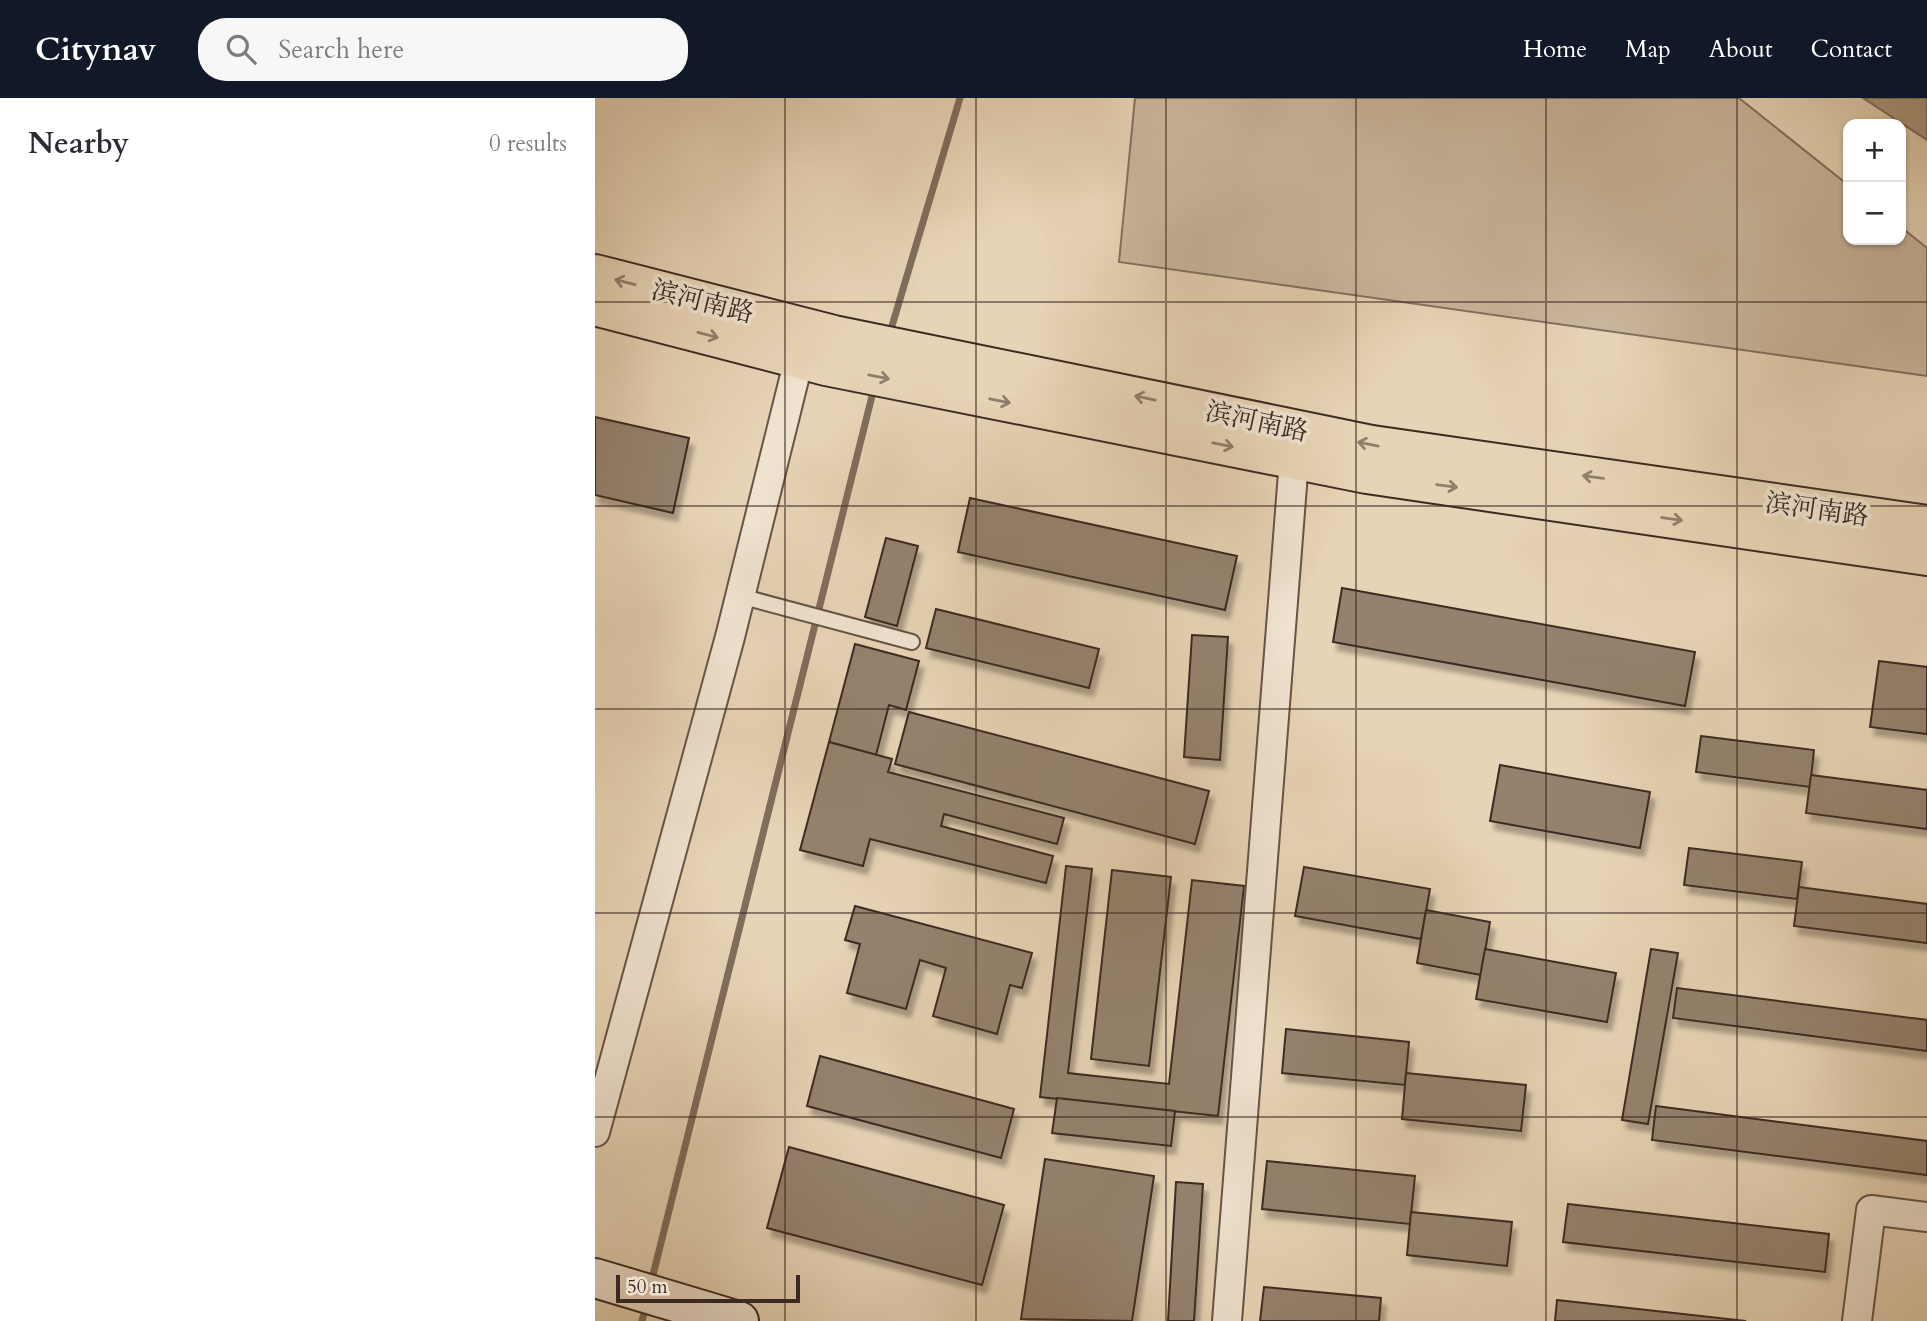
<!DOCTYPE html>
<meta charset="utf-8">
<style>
:root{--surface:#fff;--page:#f7f7f7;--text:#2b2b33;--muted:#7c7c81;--line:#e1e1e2;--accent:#111827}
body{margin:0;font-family:Cardo,"Noto Serif SC",serif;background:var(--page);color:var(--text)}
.controls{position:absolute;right:21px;top:21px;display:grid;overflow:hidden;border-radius:14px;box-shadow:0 2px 5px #0004}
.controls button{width:63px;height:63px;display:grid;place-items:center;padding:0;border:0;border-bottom:2px solid var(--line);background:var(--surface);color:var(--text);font:35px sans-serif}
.scale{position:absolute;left:21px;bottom:18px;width:184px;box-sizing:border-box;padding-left:7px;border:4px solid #3c2a22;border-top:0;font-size:19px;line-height:24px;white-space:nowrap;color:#3c2a22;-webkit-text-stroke:5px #efe2cf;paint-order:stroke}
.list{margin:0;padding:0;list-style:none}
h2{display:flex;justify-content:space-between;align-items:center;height:91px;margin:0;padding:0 28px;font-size:30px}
h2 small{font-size:23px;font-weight:400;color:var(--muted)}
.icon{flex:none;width:38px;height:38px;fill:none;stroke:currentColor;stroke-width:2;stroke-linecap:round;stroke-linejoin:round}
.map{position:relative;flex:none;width:1332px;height:1223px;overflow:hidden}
header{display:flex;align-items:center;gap:42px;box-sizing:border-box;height:98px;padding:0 35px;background:var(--accent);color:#fff}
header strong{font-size:33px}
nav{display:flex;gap:38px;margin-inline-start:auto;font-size:24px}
.search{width:490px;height:63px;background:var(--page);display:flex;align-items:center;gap:18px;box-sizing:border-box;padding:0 24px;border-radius:28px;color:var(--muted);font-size:26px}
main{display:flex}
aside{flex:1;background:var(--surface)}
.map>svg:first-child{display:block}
</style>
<header>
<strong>Citynav</strong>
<div class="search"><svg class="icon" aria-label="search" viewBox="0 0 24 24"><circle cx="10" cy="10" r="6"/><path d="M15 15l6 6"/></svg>Search here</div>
<nav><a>Home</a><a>Map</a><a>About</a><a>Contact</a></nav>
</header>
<main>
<aside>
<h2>Nearby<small>0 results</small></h2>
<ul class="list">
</ul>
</aside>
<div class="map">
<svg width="1332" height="1223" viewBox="0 0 1332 1223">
<defs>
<filter id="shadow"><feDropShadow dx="4.5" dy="8" stdDeviation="2" flood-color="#0004"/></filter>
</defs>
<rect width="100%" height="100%" fill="#e7d3b5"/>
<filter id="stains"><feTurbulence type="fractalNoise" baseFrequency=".00286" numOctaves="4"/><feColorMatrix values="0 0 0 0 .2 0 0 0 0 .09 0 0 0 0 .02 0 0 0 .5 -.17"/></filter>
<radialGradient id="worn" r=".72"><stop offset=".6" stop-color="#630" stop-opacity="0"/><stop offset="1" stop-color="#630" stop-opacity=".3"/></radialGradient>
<!-- green -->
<polygon fill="#cab69c" stroke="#83705f" stroke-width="2" points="540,0 1144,0 1253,87 1253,142 1306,142 1306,129 1332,150 1332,278 524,164"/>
<!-- water -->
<polygon fill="#ad9a83" stroke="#806d5c" stroke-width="2" points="1268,0 1332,0 1332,42"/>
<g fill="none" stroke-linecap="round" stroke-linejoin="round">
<!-- stream -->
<g stroke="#806d5c" stroke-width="7">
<polyline points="294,238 365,0"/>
<polyline points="56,1185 279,290"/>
<polyline points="47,1223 51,1207"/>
</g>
</g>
<!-- building -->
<g fill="#95826e" stroke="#3c2a22" stroke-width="2" filter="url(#shadow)">
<polygon points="0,319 94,340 78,415 0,397"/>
<polygon points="375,400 642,458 630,512 363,454"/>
<polygon points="291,440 323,448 302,528 270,519"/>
<polygon points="747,490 1100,554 1090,608 738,544"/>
<polygon points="341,511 504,551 494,590 331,550"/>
<polygon points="597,537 633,539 625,662 589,659"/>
<polygon points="260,546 324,563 311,612 294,607 281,657 234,644"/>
<polygon points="1284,563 1332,569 1332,636 1275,629"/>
<polygon points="314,614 614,693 600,746 300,666"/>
<polygon points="1106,638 1219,652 1215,689 1101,674"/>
<polygon points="234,644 297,661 293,674 469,720 462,746 349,716 346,728 458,758 451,785 275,741 268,768 205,752"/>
<polygon points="905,667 1055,694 1045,750 895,723"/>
<polygon points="1216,677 1332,692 1332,731 1211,715"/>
<polygon points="1094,750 1207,764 1202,801 1089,787"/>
<polygon points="471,768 497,771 473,975 574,986 597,782 649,788 623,1018 445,999"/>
<polygon points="709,769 835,791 826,841 700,818"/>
<polygon points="517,772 576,779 554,968 496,961"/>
<polygon points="1204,789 1332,806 1332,845 1199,828"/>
<polygon points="260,808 437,855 427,890 415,887 402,936 338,918 351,870 325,862 311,911 252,895 265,846 250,842"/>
<polygon points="831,812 895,824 886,877 822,865"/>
<polygon points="890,851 1021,875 1012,924 881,901"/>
<polygon points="1056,851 1083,855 1053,1026 1027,1022"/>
<polygon points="1082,890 1332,922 1332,953 1078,920"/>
<polygon points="691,931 814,944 810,987 687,975"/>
<polygon points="225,958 419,1011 406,1060 212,1008"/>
<polygon points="811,975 931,987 926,1033 807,1021"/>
<polygon points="462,1000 580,1013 576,1048 457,1035"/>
<polygon points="1061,1008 1332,1043 1332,1077 1057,1042"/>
<polygon points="194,1049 409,1107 387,1187 172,1130"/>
<polygon points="450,1061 559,1078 537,1223 426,1221"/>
<polygon points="672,1063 820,1078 815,1126 667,1111"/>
<polygon points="581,1084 608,1086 599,1223 573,1223"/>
<polygon points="973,1106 1234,1136 1230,1174 968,1144"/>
<polygon points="816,1114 917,1124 912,1168 812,1157"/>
<polygon points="669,1189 786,1200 784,1223 665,1223"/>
<polygon points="962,1202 1151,1223 960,1223"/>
</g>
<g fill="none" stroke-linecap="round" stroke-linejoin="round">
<defs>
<polyline id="lane" points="145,498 317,544"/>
<g id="street">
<polyline points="0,1034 135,539 204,261"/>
<polyline points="632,1223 699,362"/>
<polyline points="1262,1223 1276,1112 1332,1119"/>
</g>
<polyline id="secondary" points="0,1180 144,1223"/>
<g id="highway">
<polyline points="0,176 239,237 777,347 1332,427"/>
<polyline points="0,208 231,268 772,376 1332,458"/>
</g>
</defs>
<!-- lane casing -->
<use href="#lane" stroke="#675447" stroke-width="18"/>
<!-- street casing -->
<use href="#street" stroke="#675447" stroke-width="32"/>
<!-- secondary casing -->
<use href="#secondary" stroke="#3c2a22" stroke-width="42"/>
<!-- highway casing -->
<use href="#highway" stroke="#3c2a22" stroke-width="42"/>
<!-- lane -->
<use href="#lane" stroke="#efe2cf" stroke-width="14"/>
<!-- street -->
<use href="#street" stroke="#efe2cf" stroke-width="28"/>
<!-- secondary -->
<use href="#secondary" stroke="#efe2cf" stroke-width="38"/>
<!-- highway -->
<use href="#highway" stroke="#e7d3b5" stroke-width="38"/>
</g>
<!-- one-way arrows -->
<defs><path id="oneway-shaft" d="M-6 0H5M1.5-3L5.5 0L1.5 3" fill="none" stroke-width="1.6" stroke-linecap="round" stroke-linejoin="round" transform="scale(1.75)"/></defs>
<g stroke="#927e6c">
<use href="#oneway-shaft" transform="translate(30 184) rotate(-166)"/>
<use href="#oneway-shaft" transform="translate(113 237) rotate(15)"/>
<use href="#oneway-shaft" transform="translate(284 279) rotate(11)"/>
<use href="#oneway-shaft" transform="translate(550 300) rotate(-168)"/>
<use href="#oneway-shaft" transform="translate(405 303) rotate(11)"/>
<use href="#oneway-shaft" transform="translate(773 346) rotate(-169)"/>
<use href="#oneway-shaft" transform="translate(628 347) rotate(11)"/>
<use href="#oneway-shaft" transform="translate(998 379) rotate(-172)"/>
<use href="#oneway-shaft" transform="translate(852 388) rotate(8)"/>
<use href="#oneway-shaft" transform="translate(1077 421) rotate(8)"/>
</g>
<!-- grid -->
<path fill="none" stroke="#3c2a22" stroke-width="2" stroke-opacity="0.55" d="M190,0V1223M381,0V1223M571,0V1223M761,0V1223M951,0V1223M1142,0V1223M0,204H1332M0,408H1332M0,611H1332M0,815H1332M0,1019H1332"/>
<g text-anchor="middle" stroke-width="7" stroke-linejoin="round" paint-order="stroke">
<!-- street labels -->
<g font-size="26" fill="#3c2a22" stroke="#efe2cf">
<text transform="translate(108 203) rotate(14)" y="9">滨河南路</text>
<text transform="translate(662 323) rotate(12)" y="9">滨河南路</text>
<text transform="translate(1222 411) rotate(8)" y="9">滨河南路</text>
</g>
</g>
<rect width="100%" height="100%" filter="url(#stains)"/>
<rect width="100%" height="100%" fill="url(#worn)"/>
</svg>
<div class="controls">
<button>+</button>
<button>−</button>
</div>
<div class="scale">50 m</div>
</div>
</main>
